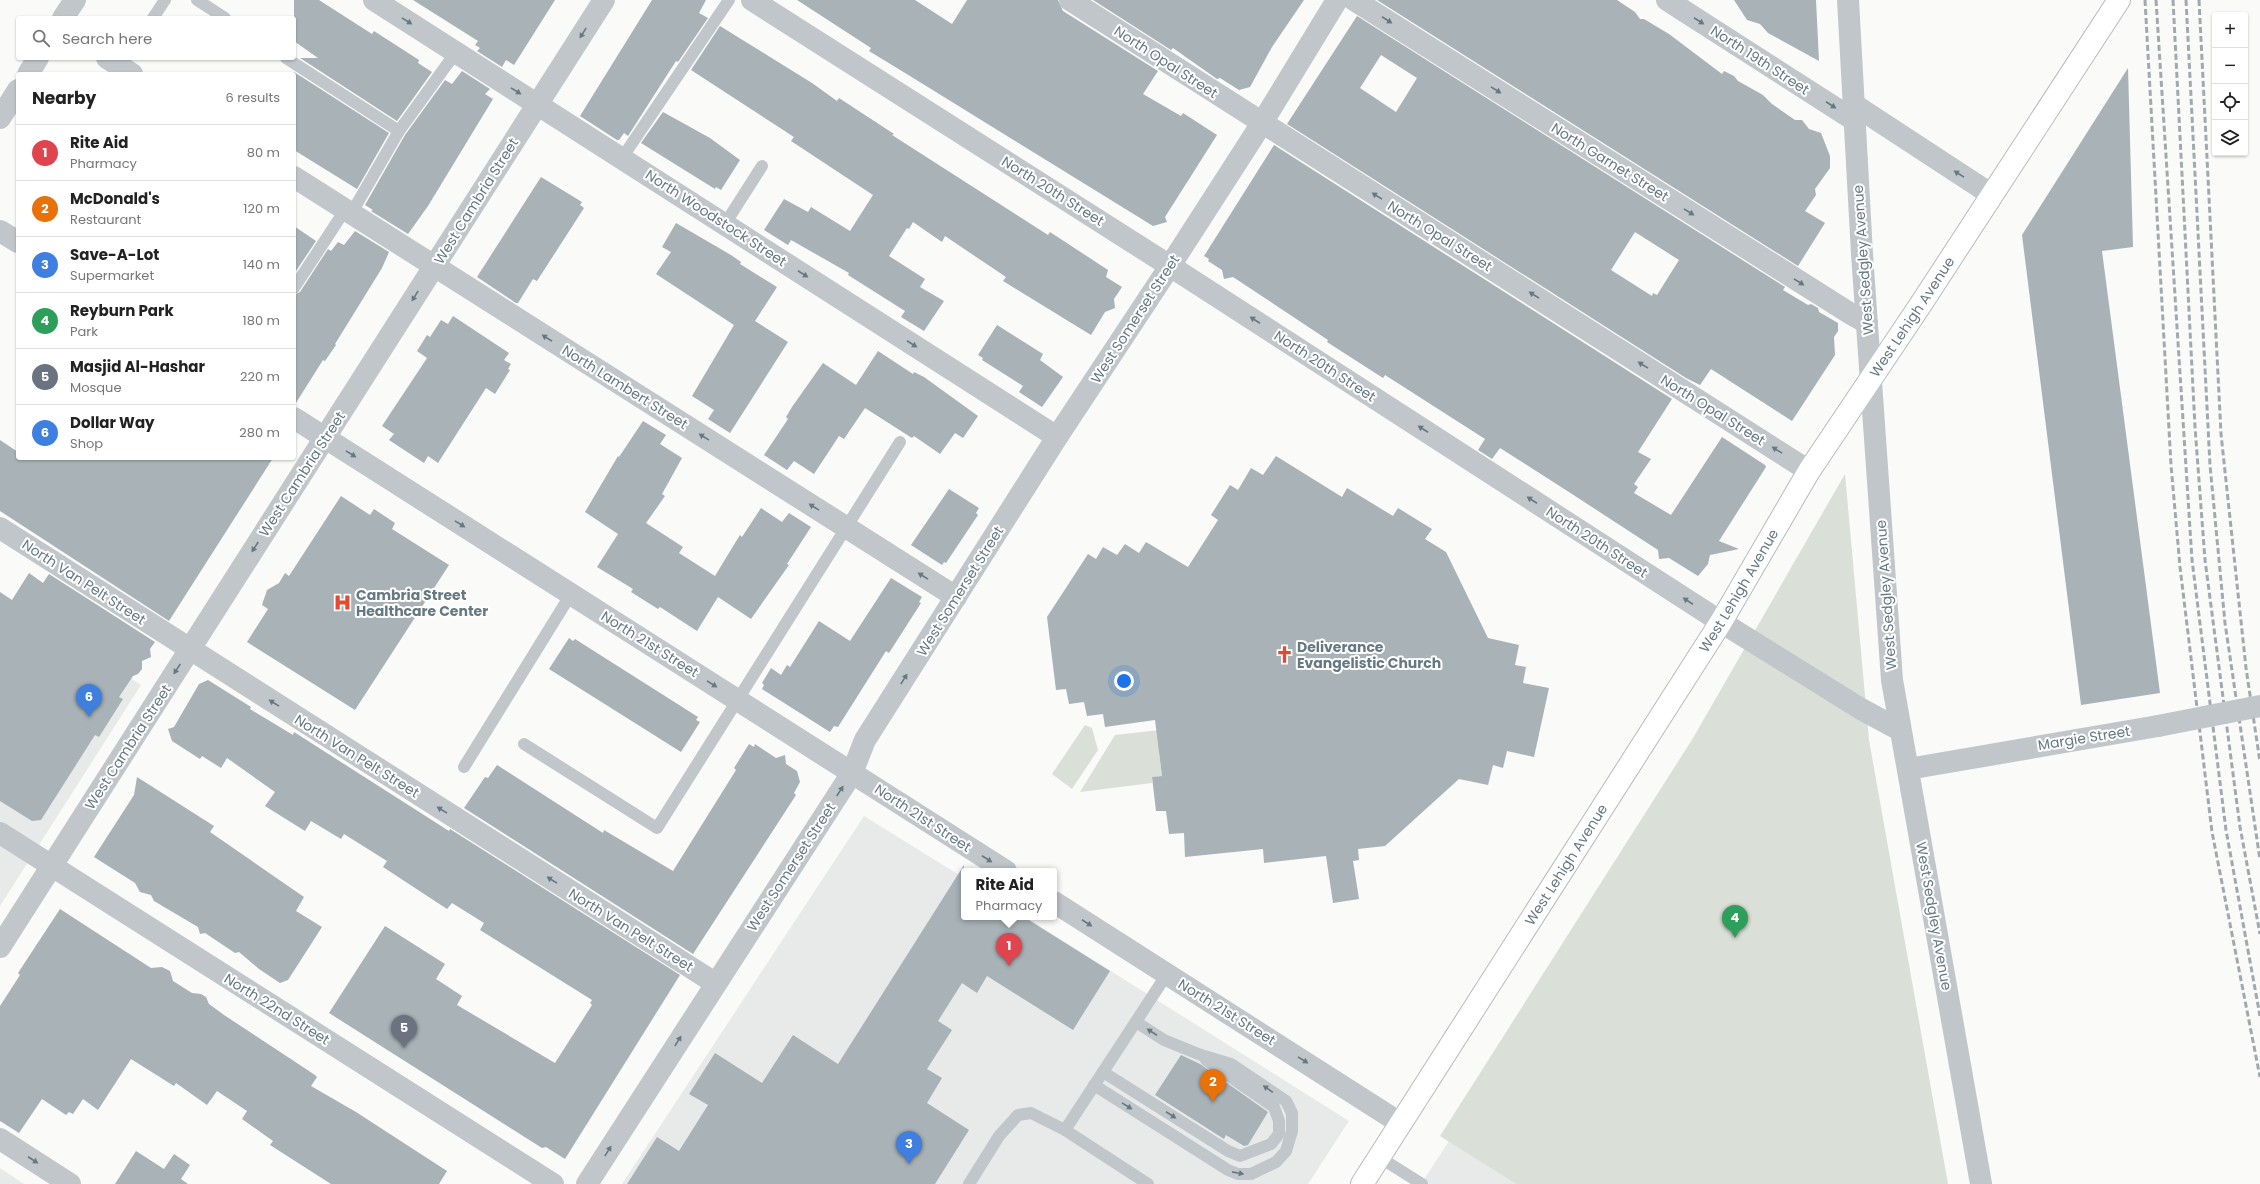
<!DOCTYPE html>
<meta charset="utf-8">
<style>
:root{--surface:#fff;--page:#f2f2f2;--text:#222;--muted:#767676;--line:#e0e0e0;--accent:#111827}
body{margin:0;font-family:Poppins,sans-serif;background:var(--page);color:var(--text)}
.controls{position:absolute;right:12px;top:12px;display:grid;overflow:hidden;border-radius:4px;box-shadow:0 1px 3px #0004}
.controls button{width:36px;height:36px;display:grid;place-items:center;padding:0;border:0;border-bottom:1px solid var(--line);background:var(--surface);color:var(--text);font:20px sans-serif}
.you{position:absolute;left:1124px;top:681px;width:14px;height:14px;margin:-10px;border:3px solid #fff;border-radius:50%;background:#1a73e8;box-shadow:0 0 0 6px #1a73e833}
.badge{display:grid;place-items:center;width:26px;height:26px;border-radius:50%;background:var(--accent);color:#fff;font-size:13px;font-weight:700}
.pin{position:absolute;translate:-50% -33px;filter:drop-shadow(0 1px 2px #0008)}
.pin::after{content:'';position:absolute;top:21px;width:14px;height:12px;background:inherit;clip-path:polygon(0 0,100% 0,50% 100%)}
.popup{position:absolute;left:961px;top:868px;width:96px;height:52px;box-sizing:border-box;display:grid;place-content:center;border-radius:4px;background:var(--surface);filter:drop-shadow(0 1px 3px #0005);font-size:13px;white-space:nowrap;color:var(--muted)}
.popup b{font-size:15px;color:var(--text)}
.popup::after{content:'';position:absolute;left:50%;top:100%;margin-left:-8px;border:8px solid transparent;border-top-color:var(--surface)}
.list{margin:0;padding:0;list-style:none}
h2{display:flex;justify-content:space-between;align-items:center;height:52px;margin:0;padding:0 16px;font-size:17px}
h2 small{font-size:13px;font-weight:400;color:var(--muted)}
.list li{display:grid;grid-template-columns:26px 1fr auto;gap:12px;align-items:center;box-sizing:border-box;height:56px;padding:0 16px;border-top:1px solid var(--line)}
.list b{display:block;font-size:15px;white-space:nowrap}
.list p{margin:0;font-size:13px;white-space:nowrap;color:var(--muted)}
.list em{font-size:13px;font-style:normal;color:var(--muted)}
.icon{flex:none;width:22px;height:22px;fill:none;stroke:currentColor;stroke-width:2;stroke-linecap:round;stroke-linejoin:round}
.map{position:relative;flex:none;width:2260px;height:1184px;overflow:hidden}
.search{position:absolute;background:var(--surface);box-shadow:0 1px 3px #0004;left:16px;top:16px;width:280px;height:44px;display:flex;align-items:center;gap:10px;box-sizing:border-box;padding:0 14px;border-radius:4px;color:var(--muted);font-size:15px}
.panel{position:absolute;background:var(--surface);box-shadow:0 1px 3px #0004;left:16px;top:72px;width:280px;height:388px;border-radius:4px}
.map>svg:first-child{display:block}
</style>
<div class="map">
<svg width="2260" height="1184" viewBox="0 0 2260 1184">
<rect width="100%" height="100%" fill="#fafaf8"/>
<!-- built -->
<g fill="#e8eae9">
<polygon points="59,631 141,685 0,906 0,673"/>
<polygon points="864,816 964,878 964,917 1025,917 1349,1121 1308,1184 622,1184"/>
<polygon points="1449,1141 1516,1184 1421,1184"/>
<polygon points="0,1168 24,1184 0,1184"/>
</g>
<!-- green -->
<g fill="#dadfd7">
<polygon points="1845,474 1869,740 1948,1184 1516,1184 1440,1136 1693,738"/>
<polygon points="1085,725 1092,728 1098,750 1072,789 1052,774"/>
<polygon points="1169,729 1172,750 1159,752 1162,776 1152,777 1152,783 1080,792 1115,735"/>
</g>
<!-- building -->
<g fill="#a8b2b7" fill-rule="evenodd">
<polygon points="294,0 319,0 372,34 374,31 419,60 418,63 432,72 397,121 300,58 318,58 294,41"/>
<polygon points="413,0 555,0 514,65 506,60 502,67 477,51 480,48 475,45 478,41"/>
<polygon points="652,0 706,0 699,13 708,18 678,62 676,61 628,136 624,133 619,140 617,140 580,116"/>
<polygon points="797,0 915,0 952,24 967,0 1058,0 1063,11 1158,71 1143,94 1181,116 1183,113 1217,135 1165,217 1167,222 1153,226 910,76 869,51 871,48"/>
<polygon points="1093,0 1304,0 1272,47 1250,87 1239,90 1220,78 1217,79 1173,48 1171,50"/>
<polygon points="1377,0 1617,0 1635,12 1640,19 1644,19 1669,34 1722,74 1724,71 1734,76 1738,81 1763,95 1772,104 1795,120 1802,120 1809,129 1821,133 1830,156 1830,168 1815,189 1816,195 1805,211 1825,223 1798,266"/>
<polygon points="1734,0 1816,0 1819,61 1768,33 1760,24 1747,20"/>
<path d="M1357,16L1785,287L1783,290L1808,305L1811,304L1818,308L1819,312L1838,323V331L1834,337L1835,355L1792,421L1711,369L1700,385L1686,378L1287,124ZM1381,55L1417,78L1396,112L1360,88ZM1635,232L1679,260L1657,295L1653,293L1652,296L1611,270Z"/>
<polygon points="720,26 812,83 837,101 839,98 894,134 892,135 1048,235 1050,232 1108,270 1106,277 1122,287 1114,299 1115,308 1105,312 1091,335 1003,281 1006,277 945,236 942,242 913,222 909,229 907,228 889,256 925,279 920,287 944,301 924,331 901,317 905,311 848,275 849,273 791,240 788,245 764,230 784,199 808,212 811,207 850,231 873,195 791,141 794,137 691,70"/>
<polygon points="2128,68 2133,247 2102,251 2160,693 2081,705 2022,235"/>
<polygon points="462,71 490,89 485,94 493,99 428,206 408,234 371,211 373,210 365,205 405,135 445,80 452,84"/>
<polygon points="294,72 389,133 357,189 294,150"/>
<polygon points="663,112 710,138 740,160 721,190 716,187 715,189 641,143"/>
<polygon points="1274,145 1672,399 1638,452 1651,459 1634,484 1638,487 1634,493 1671,515 1722,437 1765,465 1766,467 1719,541 1739,549 1710,555 1708,564 1698,576 1669,558 1659,559 1658,550 1572,494 1500,448 1492,459 1478,450 1485,439 1385,375 1383,378 1327,342 1328,340 1233,277 1224,279 1222,270 1208,261 1209,259 1204,256"/>
<polygon points="541,177 582,202 580,205 584,208 537,281 533,279 518,303 516,303 477,277"/>
<polygon points="676,223 731,255 741,262 740,264 777,287 755,321 788,342 730,433 708,419 714,410 692,396 734,325 656,274 671,252 662,247"/>
<polygon points="294,226 316,241 294,274"/>
<polygon points="355,231 389,252 382,268 335,344 336,345 325,361 323,360 294,406 294,295 300,292 328,249 331,251 338,242 344,245"/>
<polygon points="453,316 509,353 504,360 511,364 508,369 510,370 495,394 486,388 438,463 428,456 424,463 389,440 394,434 382,426 427,358 417,351 427,335 430,337 441,320 448,324"/>
<polygon points="997,325 1043,354 1040,360 1063,377 1042,407 1019,392 1023,386 982,360 983,358 978,355"/>
<polygon points="878,351 913,374 914,372 924,377 978,416 963,438 955,433 940,454 914,436 912,438 865,408 844,439 839,436 814,474 794,461 787,470 764,455 788,419 786,417 792,407 823,363 856,385"/>
<polygon points="643,421 666,435 660,444 682,458 662,494 665,496 646,523 683,547 679,553 715,576 735,543 740,535 742,537 761,508 782,522 789,513 811,527 787,564 789,565 751,619 718,597 697,631 660,607 658,609 631,592 633,589 597,567 618,534 585,512 618,456 619,457"/>
<polygon points="0,440 18,452 18,458 273,458 169,621 0,511"/>
<polygon points="1276,456 1342,497 1347,488 1393,516 1398,508 1432,529 1425,539 1446,552 1488,638 1519,645 1515,665 1526,667 1523,683 1549,688 1534,757 1507,751 1503,768 1493,765 1488,785 1459,779 1385,846 1358,849 1359,860 1353,861 1359,899 1333,903 1326,856 1264,863 1263,849 1185,857 1184,833 1169,834 1166,811 1156,811 1152,777 1162,776 1155,720 1105,727 1103,714 1087,716 1084,702 1069,704 1066,689 1056,690 1047,617 1088,554 1096,559 1103,547 1117,555 1125,544 1139,553 1146,542 1188,567 1218,520 1211,515 1230,485 1238,490 1251,468 1263,475"/>
<polygon points="949,489 979,508 976,513 978,515 946,563 944,562 942,565 911,545"/>
<polygon points="341,496 370,515 374,509 395,523 392,529 449,565 355,710 247,642 268,609 262,605 267,590 279,583 285,573 289,576"/>
<polygon points="29,573 43,583 49,574 155,642 150,649 151,657 142,661 142,669 138,674 133,676 119,697 123,699 99,737 95,735 41,820 32,821 0,801 0,592 12,600"/>
<polygon points="891,578 922,597 919,602 921,603 889,653 886,651 838,727 834,726 830,732 762,689 764,685 762,683 771,668 781,675 787,665 790,667 819,621 850,641"/>
<polygon points="569,638 573,641 575,639 698,717 696,720 700,722 681,752 549,669"/>
<polygon points="208,680 251,707 250,709 293,735 294,732 449,831 450,829 680,975 565,1159 546,1147 542,1148 329,1013 385,926 445,964 436,979 462,996 457,1005 555,1063 592,1005 590,1003 592,1000 480,930 484,923 452,903 447,909 383,867 387,861 344,834 341,839 311,821 305,831 265,806 275,792 227,758 221,768 202,756 200,759 172,741 168,729 174,727 199,684"/>
<polygon points="749,744 754,747 755,744 776,758 785,755 786,764 797,771 800,782 794,793 796,795 693,954 464,808 485,777 488,778 497,765 603,833 604,830 673,871 736,770 734,768"/>
<polygon points="137,777 214,826 210,832 304,897 296,911 322,927 288,980 280,983 259,969 239,952 235,953 205,933 200,934 198,927 154,901 151,895 140,892 135,883 94,857 134,795"/>
<polygon points="964,865 964,917 1024,917 1110,971 1073,1030 987,976 977,993 962,983 938,1021 952,1030 927,1069 942,1078 927,1103 969,1130 935,1184 627,1184 657,1137 679,1151 708,1105 689,1094 715,1053 762,1083 793,1035 838,1064"/>
<polygon points="60,909 151,968 162,967 170,971 173,981 192,993 201,994 206,997 209,1004 224,1015 315,1075 317,1077 311,1086 356,1112 447,1171 439,1184 331,1184 270,1145 273,1141 242,1119 247,1111 217,1091 207,1105 176,1083 174,1086 131,1059 98,1110 83,1099 73,1114 69,1112 66,1115 42,1099 19,1133 0,1121 0,1006 20,975 18,973"/>
<polygon points="1181,1055 1200,1064 1268,1112 1248,1145 1244,1146 1226,1135 1224,1139 1155,1095"/>
<polygon points="136,1151 164,1169 174,1154 190,1165 181,1179 188,1184 115,1184"/>
</g>
<g fill="none" stroke-linecap="round" stroke-linejoin="round">
<defs>
<g id="primary">
<path id="s1" d="M1362,1184L1721,622L1809,471L1921,304L2119,0"/>
</g>
</defs>
<!-- primary casing -->
<use href="#primary" stroke="#b5bbbe" stroke-width="24"/>
<!-- service -->
<g stroke="#c1c6ca" stroke-width="12">
<polyline points="197,0 225,18"/>
<polyline points="153,18 165,0"/>
<polyline points="286,58 399,131"/>
<polyline points="622,158 729,0"/>
<polyline points="351,214 399,131 456,52"/>
<polyline points="725,224 762,166"/>
<polyline points="294,288 345,210"/>
<polyline points="524,744 657,828 900,442"/>
<polyline points="464,767 571,594"/>
<polyline points="1103,1072 1228,1151 1240,1156 1271,1144 1279,1134 1279,1121 1274,1107 1206,1060"/>
<polyline points="1094,1085 1228,1170 1238,1174 1251,1174 1276,1162 1286,1151 1292,1131 1292,1113 1286,1101 1231,1064 1201,1055 1164,1040 1136,1022"/>
<polyline points="1065,1130 1167,974"/>
<polyline points="1379,1157 1422,1184"/>
<polyline points="969,1184 999,1136 1018,1115 1031,1113 1065,1130 1148,1184"/>
</g>
<!-- minor -->
<g stroke="#c1c6ca" stroke-width="22">
<polyline points="374,0 1057,437"/>
<polyline points="752,0 1170,266 1721,622 1861,709 1900,730"/>
<polyline points="1070,0 1809,471"/>
<polyline points="1354,0 1851,314 1867,323"/>
<polyline points="1667,0 1854,120"/>
<polyline points="63,18 75,0"/>
<polyline points="107,58 132,74"/>
<polyline points="28,74 38,58"/>
<polyline points="1853,104 1992,195"/>
<polyline points="0,118 18,90"/>
<polyline points="294,177 956,597"/>
<polyline points="0,231 18,242"/>
<polyline points="294,418 1006,871"/>
<polyline points="0,528 715,983"/>
<polyline points="1908,769 2158,726"/>
<polyline points="0,833 553,1184"/>
<polyline points="1054,902 1400,1123"/>
<polyline points="0,947 604,0"/>
<polyline points="0,1139 70,1184"/>
<polyline points="587,1184 852,773 865,740 1057,437 1170,266 1262,123 1337,0"/>
</g>
<!-- tertiary -->
<polyline stroke="#c1c6ca" stroke-width="22" points="1848,0 1862,254 1892,680 1981,1184"/>
<!-- primary -->
<use href="#primary" stroke="#fff" stroke-width="22"/>
<!-- rail -->
<g stroke="#a1a9ae" stroke-width="3" stroke-dasharray="6 3" stroke-linecap="butt">
<polyline points="2145,0 2171,465 2180,567 2212,832 2260,1077"/>
<polyline points="2156,0 2192,560 2226,830 2260,1016"/>
<polyline points="2173,0 2195,427 2205,560 2240,827 2260,934"/>
<polyline points="2186,0 2210,465 2225,623 2260,860"/>
<polyline points="2199,0 2221,434 2246,668 2260,762"/>
</g>
<!-- minor-bridge -->
<polyline stroke="#c1c6ca" stroke-width="22" points="2158,726 2260,706"/>
</g>
<!-- one-way arrows -->
<defs><path id="oneway-solid" d="M-6-.8H1V-3.2L6.5 0L1 3.2V.8H-6Z"/></defs>
<g fill="#667882">
<use href="#oneway-solid" transform="translate(1387 20) rotate(33)"/>
<use href="#oneway-solid" transform="translate(407 21) rotate(32)"/>
<use href="#oneway-solid" transform="translate(1699 21) rotate(33)"/>
<use href="#oneway-solid" transform="translate(583 33) rotate(122)"/>
<use href="#oneway-solid" transform="translate(1496 90) rotate(32)"/>
<use href="#oneway-solid" transform="translate(516 91) rotate(32)"/>
<use href="#oneway-solid" transform="translate(1831 105) rotate(33)"/>
<use href="#oneway-solid" transform="translate(1959 174) rotate(-148)"/>
<use href="#oneway-solid" transform="translate(1377 196) rotate(-148)"/>
<use href="#oneway-solid" transform="translate(1689 212) rotate(32)"/>
<use href="#oneway-solid" transform="translate(803 274) rotate(33)"/>
<use href="#oneway-solid" transform="translate(1799 282) rotate(32)"/>
<use href="#oneway-solid" transform="translate(1534 295) rotate(-148)"/>
<use href="#oneway-solid" transform="translate(415 296) rotate(122)"/>
<use href="#oneway-solid" transform="translate(1255 320) rotate(-147)"/>
<use href="#oneway-solid" transform="translate(547 338) rotate(-148)"/>
<use href="#oneway-solid" transform="translate(912 344) rotate(33)"/>
<use href="#oneway-solid" transform="translate(1643 365) rotate(-148)"/>
<use href="#oneway-solid" transform="translate(1423 429) rotate(-147)"/>
<use href="#oneway-solid" transform="translate(704 437) rotate(-148)"/>
<use href="#oneway-solid" transform="translate(1777 450) rotate(-148)"/>
<use href="#oneway-solid" transform="translate(351 454) rotate(32)"/>
<use href="#oneway-solid" transform="translate(1532 500) rotate(-147)"/>
<use href="#oneway-solid" transform="translate(814 507) rotate(-148)"/>
<use href="#oneway-solid" transform="translate(460 524) rotate(32)"/>
<use href="#oneway-solid" transform="translate(255 547) rotate(123)"/>
<use href="#oneway-solid" transform="translate(923 576) rotate(-148)"/>
<use href="#oneway-solid" transform="translate(1688 601) rotate(-147)"/>
<use href="#oneway-solid" transform="translate(177 669) rotate(123)"/>
<use href="#oneway-solid" transform="translate(904 679) rotate(-58)"/>
<use href="#oneway-solid" transform="translate(712 684) rotate(32)"/>
<use href="#oneway-solid" transform="translate(274 703) rotate(-148)"/>
<use href="#oneway-solid" transform="translate(840 791) rotate(-57)"/>
<use href="#oneway-solid" transform="translate(442 810) rotate(-148)"/>
<use href="#oneway-solid" transform="translate(987 859) rotate(33)"/>
<use href="#oneway-solid" transform="translate(552 880) rotate(-148)"/>
<use href="#oneway-solid" transform="translate(1087 923) rotate(33)"/>
<use href="#oneway-solid" transform="translate(1152 1032) rotate(-147)"/>
<use href="#oneway-solid" transform="translate(678 1041) rotate(-58)"/>
<use href="#oneway-solid" transform="translate(1303 1060) rotate(32)"/>
<use href="#oneway-solid" transform="translate(1268 1089) rotate(-145)"/>
<use href="#oneway-solid" transform="translate(1127 1106) rotate(32)"/>
<use href="#oneway-solid" transform="translate(1171 1115) rotate(33)"/>
<use href="#oneway-solid" transform="translate(608 1151) rotate(-58)"/>
<use href="#oneway-solid" transform="translate(33 1160) rotate(33)"/>
<use href="#oneway-solid" transform="translate(1238 1173) rotate(11)"/>
</g>
<!-- icons -->
<defs>
<symbol id="hospital-bare" viewBox="-9 -9 18 18"><path d="M-5-5h3v3.5h4V-5h3V5h-3V1.5h-4V5h-3Z" fill="#e04b32" stroke="#fff" stroke-width="2.5" paint-order="stroke"/></symbol>
<symbol id="church-bare" viewBox="-9 -9 18 18"><path d="M-1.2-6h2.4v3.5h3.3v2.4h-3.3V6h-2.4V-.1h-3.3v-2.4h3.3Z" fill="#e04b32" stroke="#fff" stroke-width="2.5" paint-order="stroke"/></symbol>
</defs>
<g fill-rule="evenodd">
<use href="#hospital-bare" x="330" y="590" width="25" height="25"/>
<use href="#church-bare" x="1272" y="642" width="25" height="25"/>
</g>
<g text-anchor="middle" stroke-width="4" stroke-linejoin="round" paint-order="stroke">
<!-- street labels -->
<g font-size="14" fill="#667882" stroke="#fff">
<text transform="translate(1760 60) rotate(33)" y="5">North 19th Street</text>
<text transform="translate(1166 62) rotate(33)" y="5">North Opal Street</text>
<text transform="translate(1610 162) rotate(32)" y="5">North Garnet Street</text>
<text transform="translate(1053 191) rotate(32)" y="5">North 20th Street</text>
<text transform="translate(476 201) rotate(-58)" y="5">West Cambria Street</text>
<text transform="translate(716 218) rotate(33)" y="5">North Woodstock Street</text>
<text transform="translate(1440 236) rotate(32)" y="5">North Opal Street</text>
<text transform="translate(1863 260) rotate(-94)" y="5">West Sedgley Avenue</text>
<text dy="5" stroke="none"><textPath href="#s1" startOffset="1027">West Lehigh Avenue</textPath></text>
<text transform="translate(1135 319) rotate(-57)" y="5">West Somerset Street</text>
<text transform="translate(1325 366) rotate(33)" y="5">North 20th Street</text>
<text transform="translate(625 387) rotate(32)" y="5">North Lambert Street</text>
<text transform="translate(1713 410) rotate(32)" y="5">North Opal Street</text>
<text transform="translate(302 474) rotate(-57)" y="5">West Cambria Street</text>
<text transform="translate(1597 542) rotate(33)" y="5">North 20th Street</text>
<text transform="translate(84 582) rotate(33)" y="5">North Van Pelt Street</text>
<text transform="translate(960 591) rotate(-58)" y="5">West Somerset Street</text>
<text dy="5" stroke="none"><textPath href="#s1" startOffset="703">West Lehigh Avenue</textPath></text>
<text transform="translate(1886 595) rotate(-94)" y="5">West Sedgley Avenue</text>
<text transform="translate(650 644) rotate(32)" y="5">North 21st Street</text>
<text transform="translate(2084 738) rotate(-9)" y="5">Margie Street</text>
<text transform="translate(128 747) rotate(-57)" y="5">West Cambria Street</text>
<text transform="translate(357 756) rotate(32)" y="5">North Van Pelt Street</text>
<text transform="translate(923 818) rotate(33)" y="5">North 21st Street</text>
<text dy="5" stroke="none"><textPath href="#s1" startOffset="379">West Lehigh Avenue</textPath></text>
<text transform="translate(791 867) rotate(-57)" y="5">West Somerset Street</text>
<text transform="translate(1934 916) rotate(80)" y="5">West Sedgley Avenue</text>
<text transform="translate(631 930) rotate(32)" y="5">North Van Pelt Street</text>
<text transform="translate(277 1009) rotate(32)" y="5">North 22nd Street</text>
<text transform="translate(1227 1012) rotate(32)" y="5">North 21st Street</text>
</g>
<!-- poi labels -->
<g font-size="14" font-weight="bold" fill="#667882" stroke="#fff" text-anchor="start">
<text x="356" y="600">Cambria Street<tspan x="356" dy="16">Healthcare Center</tspan></text>
<text x="1297" y="652">Deliverance<tspan x="1297" dy="16">Evangelistic Church</tspan></text>
</g>
</g>
</svg>
<div class="controls">
<button>+</button>
<button>−</button>
<button><svg class="icon" aria-label="locate" viewBox="0 0 24 24"><circle cx="12" cy="12" r="6"/><path d="M12 2v4M12 18v4M2 12h4M18 12h4"/></svg></button>
<button><svg class="icon" aria-label="layers" viewBox="0 0 24 24"><path d="M12 4l9 5-9 5-9-5zM3 14l9 5 9-5"/></svg></button>
</div>
<div class="you"></div>
<div class="pin badge" style="left:1009px;top:966px;background:#e0444e">1</div>
<div class="popup"><b>Rite Aid</b>Pharmacy</div>
<div class="pin badge" style="left:1213px;top:1102px;background:#e8710a">2</div>
<div class="pin badge" style="left:909px;top:1164px;background:#3f7fe0">3</div>
<div class="pin badge" style="left:1735px;top:938px;background:#2e9e5b">4</div>
<div class="pin badge" style="left:404px;top:1048px;background:#6b7280">5</div>
<div class="pin badge" style="left:89px;top:717px;background:#3f7fe0">6</div>
<div class="search"><svg class="icon" aria-label="search" viewBox="0 0 24 24"><circle cx="10" cy="10" r="6"/><path d="M15 15l6 6"/></svg>Search here</div>
<section class="panel">
<h2>Nearby<small>6 results</small></h2>
<ul class="list">
<li><span class="badge" style="background:#e0444e">1</span><div><b>Rite Aid</b><p>Pharmacy</p></div><em>80 m</em></li>
<li><span class="badge" style="background:#e8710a">2</span><div><b>McDonald's</b><p>Restaurant</p></div><em>120 m</em></li>
<li><span class="badge" style="background:#3f7fe0">3</span><div><b>Save-A-Lot</b><p>Supermarket</p></div><em>140 m</em></li>
<li><span class="badge" style="background:#2e9e5b">4</span><div><b>Reyburn Park</b><p>Park</p></div><em>180 m</em></li>
<li><span class="badge" style="background:#6b7280">5</span><div><b>Masjid Al-Hashar</b><p>Mosque</p></div><em>220 m</em></li>
<li><span class="badge" style="background:#3f7fe0">6</span><div><b>Dollar Way</b><p>Shop</p></div><em>280 m</em></li>
</ul>
</section>
</div>
